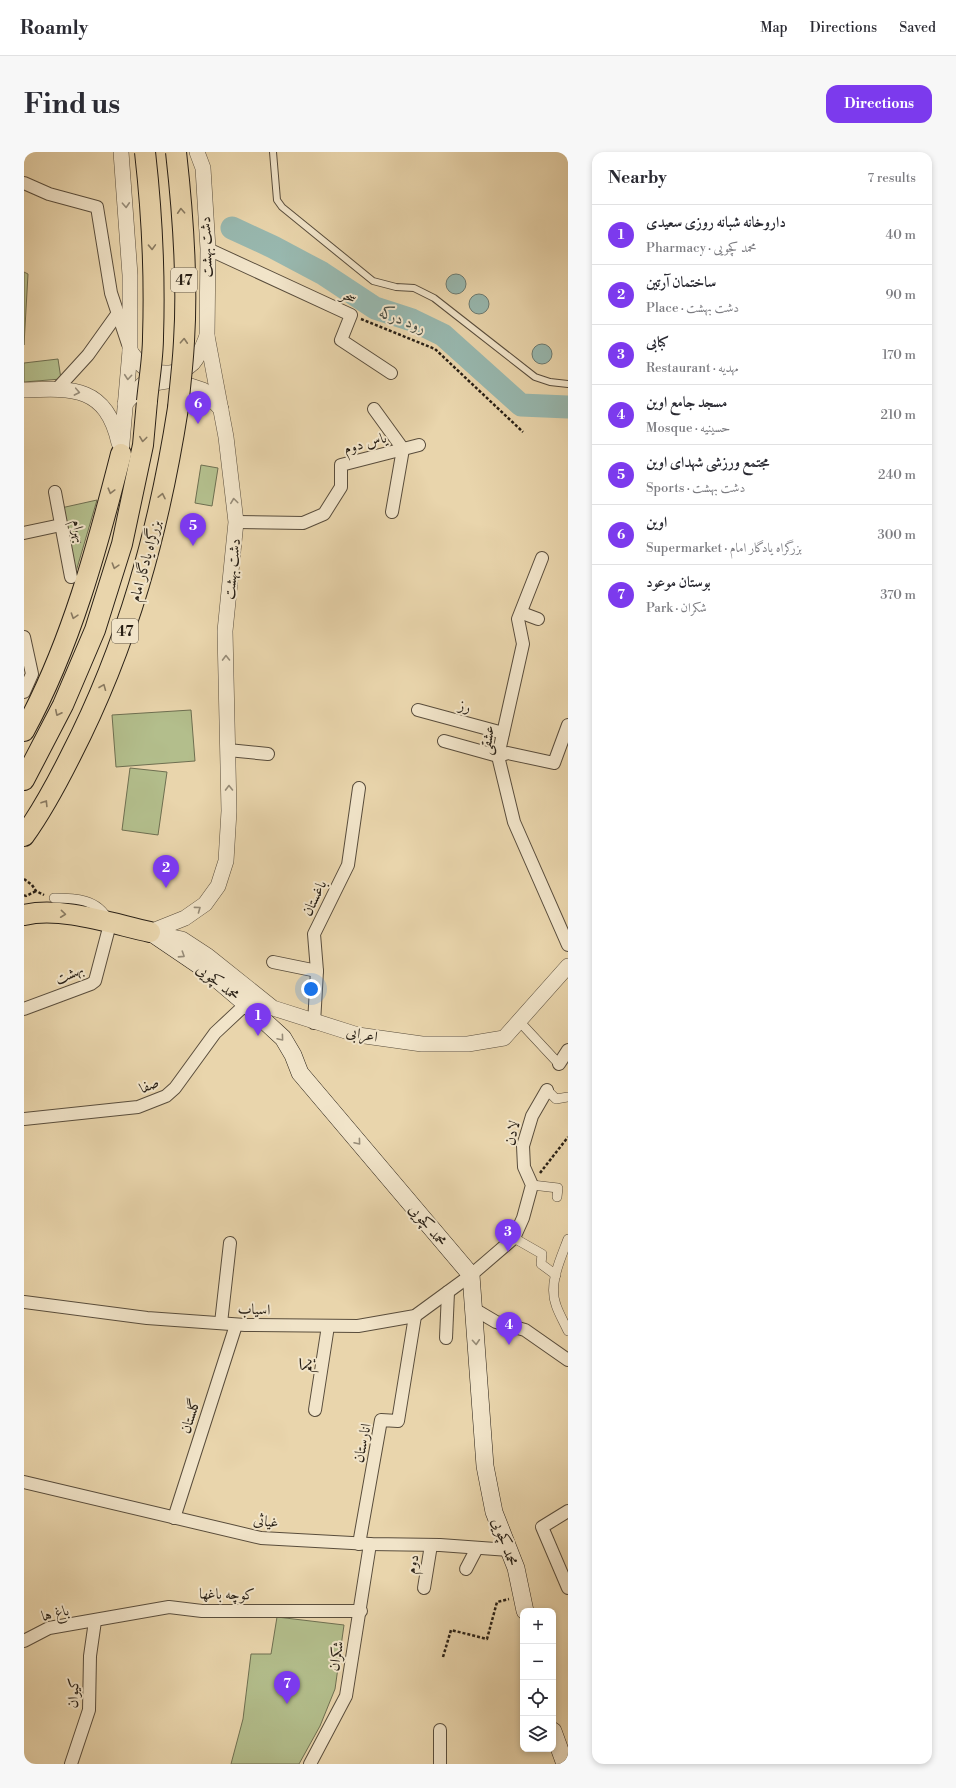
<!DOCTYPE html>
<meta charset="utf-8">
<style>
:root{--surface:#fff;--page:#f7f7f7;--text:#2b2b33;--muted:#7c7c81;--line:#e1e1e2;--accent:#7c3aed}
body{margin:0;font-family:"Libre Bodoni",Amiri,serif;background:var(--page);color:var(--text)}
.controls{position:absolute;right:12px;bottom:12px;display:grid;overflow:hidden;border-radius:8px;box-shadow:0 2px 6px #0003}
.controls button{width:36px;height:36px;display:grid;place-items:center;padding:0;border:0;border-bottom:1px solid var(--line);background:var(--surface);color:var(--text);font:20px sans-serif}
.you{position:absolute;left:287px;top:837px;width:14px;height:14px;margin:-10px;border:3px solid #fff;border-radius:50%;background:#1a73e8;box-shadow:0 0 0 6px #1a73e833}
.badge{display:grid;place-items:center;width:26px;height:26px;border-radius:50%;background:var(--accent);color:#fff;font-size:13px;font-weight:700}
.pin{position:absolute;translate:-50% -33px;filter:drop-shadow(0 1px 2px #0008)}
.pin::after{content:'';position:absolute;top:21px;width:14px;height:12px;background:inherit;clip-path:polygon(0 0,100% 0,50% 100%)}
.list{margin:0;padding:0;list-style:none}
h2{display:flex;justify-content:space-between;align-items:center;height:52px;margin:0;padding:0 16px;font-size:17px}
h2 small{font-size:13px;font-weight:400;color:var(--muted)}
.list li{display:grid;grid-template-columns:26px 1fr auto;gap:12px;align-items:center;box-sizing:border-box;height:60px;padding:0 16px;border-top:1px solid var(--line)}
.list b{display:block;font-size:15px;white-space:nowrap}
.list p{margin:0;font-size:13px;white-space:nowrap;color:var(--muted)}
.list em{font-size:13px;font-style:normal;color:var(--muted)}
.icon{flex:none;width:22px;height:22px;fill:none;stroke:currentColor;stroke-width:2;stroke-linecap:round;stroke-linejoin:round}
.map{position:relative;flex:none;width:544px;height:1612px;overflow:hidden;border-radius:12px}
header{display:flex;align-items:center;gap:24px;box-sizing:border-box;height:56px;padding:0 20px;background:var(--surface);border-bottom:1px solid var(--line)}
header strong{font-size:19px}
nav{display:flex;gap:22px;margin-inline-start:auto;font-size:14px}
.intro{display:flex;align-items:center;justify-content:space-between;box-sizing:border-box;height:96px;padding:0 24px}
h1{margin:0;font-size:28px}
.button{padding:10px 18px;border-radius:12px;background:var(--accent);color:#fff;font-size:14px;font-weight:700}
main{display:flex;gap:24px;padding:0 24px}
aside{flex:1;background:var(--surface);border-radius:12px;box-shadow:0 2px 6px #0003}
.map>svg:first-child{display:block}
</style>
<header>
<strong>Roamly</strong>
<nav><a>Map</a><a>Directions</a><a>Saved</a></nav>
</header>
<div class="intro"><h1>Find us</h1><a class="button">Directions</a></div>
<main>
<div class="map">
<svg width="544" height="1612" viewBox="0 0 544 1612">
<rect width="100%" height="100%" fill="#e9d5ac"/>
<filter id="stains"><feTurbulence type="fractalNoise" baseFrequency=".005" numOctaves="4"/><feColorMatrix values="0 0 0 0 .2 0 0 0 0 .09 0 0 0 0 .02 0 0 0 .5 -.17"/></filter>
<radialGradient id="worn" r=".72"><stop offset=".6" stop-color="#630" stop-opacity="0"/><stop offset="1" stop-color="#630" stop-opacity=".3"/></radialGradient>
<!-- green -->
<g fill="#b3be8c" stroke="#6e6f51">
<polygon points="0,120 4,122 0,193"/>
<polygon points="34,207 37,227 0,230 0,211"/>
<polygon points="177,313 194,316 188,354 171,351"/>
<polygon points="73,348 51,423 37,356"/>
<polygon points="167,558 171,609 92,615 88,563"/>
<polygon points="106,616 143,620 134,683 98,678"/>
<polygon points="253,1465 320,1473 311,1537 296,1574 275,1612 207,1612 219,1567 227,1502 247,1502"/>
</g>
<!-- water -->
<g fill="#98b8af" stroke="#6c7b72">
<circle cx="432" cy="132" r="10"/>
<circle cx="455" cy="152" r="10"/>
<circle cx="518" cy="202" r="10"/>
</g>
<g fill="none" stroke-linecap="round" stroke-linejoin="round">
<!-- river -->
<polyline stroke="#98b8af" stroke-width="23" points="208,76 249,95 298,121 351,156 388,168 419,183 497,253 544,255"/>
<defs>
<polyline id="service" points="249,0 253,48 258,55 349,129 372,135 390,136 410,146 511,225 526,230 544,232"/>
<g id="pedestrian">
<path d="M30,746C51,746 74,747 84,768"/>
<polyline points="495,869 535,912"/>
<polyline points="523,938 532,947 544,945"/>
<polyline points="508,1033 534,1036 533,1045"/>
<polyline points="490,1086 518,1102 517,1112 532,1123"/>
<path d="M544,1087C537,1106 524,1132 532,1153C535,1162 540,1170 544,1179"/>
</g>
<g id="minor">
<polyline points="0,31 25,42 73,55 87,141 104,192"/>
<polyline points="184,97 327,163 317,188 367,221"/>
<polyline points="32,238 64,203 94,161"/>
<polyline points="350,257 379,297 368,360"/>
<polyline points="31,340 47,425"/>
<polyline points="212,370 279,371 300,362 317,335 317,313 395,293"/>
<polyline points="0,381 37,373"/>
<polyline points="518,406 494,467 499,492 474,604 490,670 544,793"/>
<polyline points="498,461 514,467"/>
<polyline points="0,485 8,522 0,540"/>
<polyline points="394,558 479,581"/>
<polyline points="420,589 474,604 484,601 530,611 544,573"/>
<polyline points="204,598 244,602"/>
<polyline points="249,810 293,819"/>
<polyline points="0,857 67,832 71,829 86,772"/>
<polyline points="290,871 293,819 290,782 324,713 335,636"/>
<polyline points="535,912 544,898"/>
<polyline points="0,967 114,955 142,944 151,936 191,881 222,852"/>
<polyline points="0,1150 123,1166 221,1173 334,1174 391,1164 447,1123 490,1086 499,1066 508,1033 500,1015 499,994 508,964 523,938"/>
<polyline points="450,1157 472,1170 501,1178 544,1208"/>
<polyline points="197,1171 206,1091"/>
<polyline points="422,1186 424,1140"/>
<polyline points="291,1258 304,1174"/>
<polyline points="0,1330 237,1386 346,1392 416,1393 485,1398"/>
<polyline points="544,1359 518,1375 544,1436"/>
<polyline points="150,1366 212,1173"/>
<polyline points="335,1392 357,1268 374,1269 391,1164"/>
<polyline points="442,1417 453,1396"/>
<polyline points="400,1436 407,1393"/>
<polyline points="0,1489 25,1476 145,1455 178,1459 337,1459"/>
<polyline points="416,1578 416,1612"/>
<polyline points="47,1612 65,1558 66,1504 71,1469"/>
<polyline points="286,1612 322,1544 346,1392"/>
</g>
<g id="tertiary">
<path d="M106,199C110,205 114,210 120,215C134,224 157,223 169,211C176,203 179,194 183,184"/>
<path d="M0,238C49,236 82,234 95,291"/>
<polyline points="101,252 118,233 149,228 179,238 197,257"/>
<polyline points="97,302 106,199 106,123 97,0"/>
<polyline points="126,780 161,766 181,752 194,734 202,709 205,659 201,479 212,370 202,285 183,184 184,97 179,16 173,0"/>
<polyline points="129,781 158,787 184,804 249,856 334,883 398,892 444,892 480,886 544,814"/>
</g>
<g id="secondary">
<polyline points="126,780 182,818 222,852 259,886 269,903 276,921 447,1123 461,1314 470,1360 492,1416 501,1459"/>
<polyline points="529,1579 541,1612"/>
</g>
<g id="trunk">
<path d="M0,579C47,493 73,396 97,302"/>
<polyline points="0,628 39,553 71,478 98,392 119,293 123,249"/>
<path d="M0,684C18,659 33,631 47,603C104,492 135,378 154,256"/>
<path d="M0,763C37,754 89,772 126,780"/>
</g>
</defs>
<!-- service casing -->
<use href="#service" stroke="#594d3c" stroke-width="8"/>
<!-- pedestrian casing -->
<use href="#pedestrian" stroke="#594d3c" stroke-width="10"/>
<!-- minor casing -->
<use href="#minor" stroke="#594d3c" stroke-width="14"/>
<!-- tertiary casing -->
<use href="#tertiary" stroke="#594d3c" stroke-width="16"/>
<!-- secondary casing -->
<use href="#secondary" stroke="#292016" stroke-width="18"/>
<!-- trunk casing -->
<use href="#trunk" stroke="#292016" stroke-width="22"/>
<!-- path -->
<g stroke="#292016" stroke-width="2.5" stroke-dasharray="3 2" stroke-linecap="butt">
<polyline points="337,167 411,197 499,280"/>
<polyline points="52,379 56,391"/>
<polyline points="0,727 8,733 12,739 20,743"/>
<polyline points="0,743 2,744 12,739"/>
<polyline points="516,1021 544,985"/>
<polyline points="419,1505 427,1478 463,1487 473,1450 485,1447"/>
</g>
<!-- service -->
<use href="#service" stroke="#f1e4c9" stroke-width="6"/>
<!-- pedestrian -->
<use href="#pedestrian" stroke="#f1e4c9" stroke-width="9"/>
<!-- minor -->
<use href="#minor" stroke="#f1e4c9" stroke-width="12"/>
<!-- tertiary -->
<use href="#tertiary" stroke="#f1e4c9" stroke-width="15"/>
<!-- secondary -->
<use href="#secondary" stroke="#f1e4c9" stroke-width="17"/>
<!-- trunk -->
<use href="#trunk" stroke="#e9d5ac" stroke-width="20"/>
<defs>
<g id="trunk-bridge">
<path d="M121,0C128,61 131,123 129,185C129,206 125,228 123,249"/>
<path d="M152,0C159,62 164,127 160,189C159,211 156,234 154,256"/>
</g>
</defs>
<!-- trunk-bridge casing -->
<use href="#trunk-bridge" stroke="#292016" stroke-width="22" stroke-linecap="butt"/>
<!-- trunk-bridge -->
<use href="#trunk-bridge" stroke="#e9d5ac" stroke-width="20"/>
</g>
<!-- one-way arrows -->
<defs><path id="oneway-chevron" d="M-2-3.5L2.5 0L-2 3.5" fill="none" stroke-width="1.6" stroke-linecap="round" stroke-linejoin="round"/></defs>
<g stroke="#978c78">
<use href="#oneway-chevron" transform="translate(102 53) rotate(87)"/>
<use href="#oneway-chevron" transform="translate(104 225) rotate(95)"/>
<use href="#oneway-chevron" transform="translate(53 240) rotate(11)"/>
<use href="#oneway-chevron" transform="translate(210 349) rotate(-97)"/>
<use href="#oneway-chevron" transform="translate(202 506) rotate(-91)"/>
<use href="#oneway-chevron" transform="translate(205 636) rotate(-91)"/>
<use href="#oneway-chevron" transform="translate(174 757) rotate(-36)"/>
<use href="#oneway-chevron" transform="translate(158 803) rotate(33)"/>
<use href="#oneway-chevron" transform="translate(257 886) rotate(50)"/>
<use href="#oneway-chevron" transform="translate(334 990) rotate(50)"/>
<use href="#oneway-chevron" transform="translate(452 1190) rotate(86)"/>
</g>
<g stroke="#897a61">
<use href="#oneway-chevron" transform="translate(157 59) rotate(-93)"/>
<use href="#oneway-chevron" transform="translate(128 95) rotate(88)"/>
<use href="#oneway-chevron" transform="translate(160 189) rotate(-87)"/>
<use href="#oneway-chevron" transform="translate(119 287) rotate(97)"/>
<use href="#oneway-chevron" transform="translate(87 339) rotate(105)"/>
<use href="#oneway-chevron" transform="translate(138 344) rotate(-78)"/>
<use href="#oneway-chevron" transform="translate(91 414) rotate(107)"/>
<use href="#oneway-chevron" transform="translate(50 464) rotate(108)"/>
<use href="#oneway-chevron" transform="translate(79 535) rotate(-68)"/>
<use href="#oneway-chevron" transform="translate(34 561) rotate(116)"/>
<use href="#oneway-chevron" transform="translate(21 651) rotate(-58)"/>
<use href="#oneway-chevron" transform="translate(39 762) rotate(6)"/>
</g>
<g text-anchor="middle" stroke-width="4" stroke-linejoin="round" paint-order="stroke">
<!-- shield labels -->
<g fill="#f1e4c9" stroke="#655b4c" stroke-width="1">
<rect x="147" y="116" width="26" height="24" rx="3"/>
<rect x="88" y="467" width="26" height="24" rx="3"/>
</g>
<g font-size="14" font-weight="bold" fill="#292016">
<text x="160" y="133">47</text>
<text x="101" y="484">47</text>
</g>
<!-- street labels -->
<g font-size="15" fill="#292016" stroke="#f1e4c9">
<text transform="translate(182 95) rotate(-92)" y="5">دشت بهشت</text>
<text transform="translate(325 144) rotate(24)" y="5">سحر</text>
<text transform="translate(341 291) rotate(-16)" y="5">یاس دوم</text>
<text transform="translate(55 379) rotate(79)" y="5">بهرام</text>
<text transform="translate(121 409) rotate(-75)" y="5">بزرگراه یادگار امام</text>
<text transform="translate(208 417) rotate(-84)" y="5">دشت بهشت</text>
<text transform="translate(441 554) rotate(15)" y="5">رز</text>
<text transform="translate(463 588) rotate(-82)" y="5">عشقی</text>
<text transform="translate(290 746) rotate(-64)" y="5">باغستان</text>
<text transform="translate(45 822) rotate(-25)" y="5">بهشت</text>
<text transform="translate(194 830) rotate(38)" y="5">محمد کچویی</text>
<text transform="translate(338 882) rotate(11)" y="5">اعرابی</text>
<text transform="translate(125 933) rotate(-25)" y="5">صفا</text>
<text transform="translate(488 981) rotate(-78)" y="5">لادن</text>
<text transform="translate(404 1073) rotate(50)" y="5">محمد کچویی</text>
<text transform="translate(230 1157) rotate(2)" y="5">اسیاب</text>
<text transform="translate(282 1213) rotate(-81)" y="5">یکم</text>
<text transform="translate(166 1264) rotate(-72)" y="5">گلستان</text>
<text transform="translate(338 1291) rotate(-78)" y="5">انارستان</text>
<text transform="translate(242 1369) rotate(8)" y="5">غیاثی</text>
<text transform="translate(481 1390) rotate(70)" y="5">محمد کچویی</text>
<text transform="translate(388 1412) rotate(-80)" y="5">دوم</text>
<text transform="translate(203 1442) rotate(1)" y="5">کوچه باغها</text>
<text transform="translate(31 1461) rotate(-14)" y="5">باغ ها</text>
<text transform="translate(312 1504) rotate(-80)" y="5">شکران</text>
<text transform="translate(49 1541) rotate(-87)" y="5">کیوان</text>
</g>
<!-- water labels -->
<g font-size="16" font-style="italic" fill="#4a4e44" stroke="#f1e4c9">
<text transform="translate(379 167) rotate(21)" y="6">رود درکه</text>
</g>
</g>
<rect width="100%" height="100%" filter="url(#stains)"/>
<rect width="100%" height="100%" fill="url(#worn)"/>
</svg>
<div class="controls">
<button>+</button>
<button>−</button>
<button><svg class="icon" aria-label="locate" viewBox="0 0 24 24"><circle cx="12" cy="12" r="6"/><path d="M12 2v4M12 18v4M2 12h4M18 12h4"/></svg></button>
<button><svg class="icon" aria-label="layers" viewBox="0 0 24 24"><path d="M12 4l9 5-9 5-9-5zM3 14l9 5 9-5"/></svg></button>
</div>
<div class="you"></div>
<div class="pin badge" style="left:234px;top:884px">1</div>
<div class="pin badge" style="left:142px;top:736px">2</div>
<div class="pin badge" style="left:484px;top:1100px">3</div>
<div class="pin badge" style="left:485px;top:1193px">4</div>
<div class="pin badge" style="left:169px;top:394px">5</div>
<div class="pin badge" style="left:174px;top:272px">6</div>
<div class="pin badge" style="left:263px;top:1552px">7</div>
</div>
<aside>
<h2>Nearby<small>7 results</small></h2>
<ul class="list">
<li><span class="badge">1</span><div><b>داروخانه شبانه روزی سعیدی</b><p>Pharmacy · محمد کچویی</p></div><em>40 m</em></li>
<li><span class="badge">2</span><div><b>ساختمان آرتین</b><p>Place · دشت بهشت</p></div><em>90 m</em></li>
<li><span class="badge">3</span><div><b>کبابی</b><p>Restaurant · مهدیه</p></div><em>170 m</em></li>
<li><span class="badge">4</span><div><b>مسجد جامع اوین</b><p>Mosque · حسینیه</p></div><em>210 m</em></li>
<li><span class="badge">5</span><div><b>مجتمع ورزشی شهدای اوین</b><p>Sports · دشت بهشت</p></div><em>240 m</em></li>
<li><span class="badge">6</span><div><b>اوین</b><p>Supermarket · بزرگراه یادگار امام</p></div><em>300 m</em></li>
<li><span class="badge">7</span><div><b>بوستان موعود</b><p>Park · شکران</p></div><em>370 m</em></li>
</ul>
</aside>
</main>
